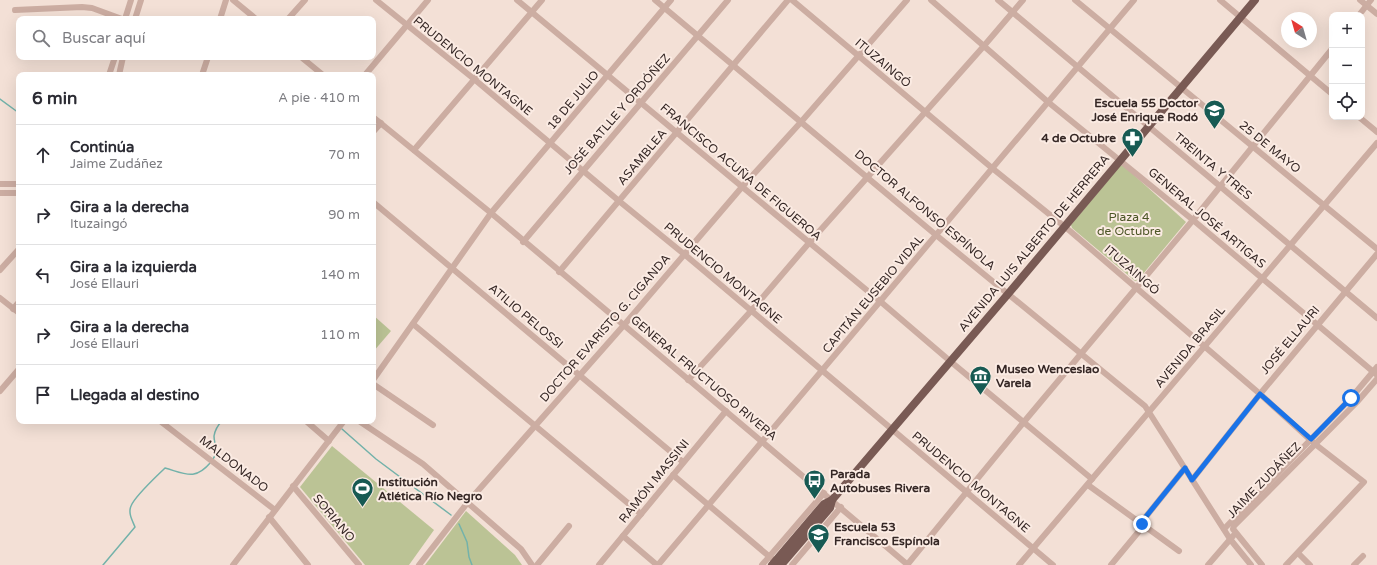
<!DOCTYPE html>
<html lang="es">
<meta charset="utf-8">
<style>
:root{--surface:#fff;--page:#f7f7f7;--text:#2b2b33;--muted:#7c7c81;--line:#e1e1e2}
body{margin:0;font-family:"Varela Round",sans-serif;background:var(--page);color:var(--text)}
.controls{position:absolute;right:12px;top:12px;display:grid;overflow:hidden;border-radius:8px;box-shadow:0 4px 16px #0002}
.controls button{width:36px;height:36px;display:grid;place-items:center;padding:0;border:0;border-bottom:1px solid var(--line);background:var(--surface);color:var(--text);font:20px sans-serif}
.compass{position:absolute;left:1281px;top:12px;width:36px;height:36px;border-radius:50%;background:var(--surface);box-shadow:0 4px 16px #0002;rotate:323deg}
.stop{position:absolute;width:12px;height:12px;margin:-9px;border:3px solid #1a73e8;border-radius:50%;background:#fff}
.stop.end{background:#1a73e8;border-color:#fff;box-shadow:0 1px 4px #0008}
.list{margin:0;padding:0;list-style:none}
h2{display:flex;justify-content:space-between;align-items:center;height:52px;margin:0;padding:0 16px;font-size:17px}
h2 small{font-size:13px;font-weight:400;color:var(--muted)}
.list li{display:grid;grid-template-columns:26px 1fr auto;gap:12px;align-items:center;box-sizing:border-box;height:60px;padding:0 16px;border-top:1px solid var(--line)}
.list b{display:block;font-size:15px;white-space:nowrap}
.list p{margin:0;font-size:13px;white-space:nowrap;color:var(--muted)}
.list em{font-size:13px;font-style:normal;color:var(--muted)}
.icon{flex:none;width:22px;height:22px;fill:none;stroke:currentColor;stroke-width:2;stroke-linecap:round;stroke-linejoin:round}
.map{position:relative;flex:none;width:1377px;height:565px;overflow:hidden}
.search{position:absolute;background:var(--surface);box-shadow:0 4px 16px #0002;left:16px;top:16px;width:360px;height:44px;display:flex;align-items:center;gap:10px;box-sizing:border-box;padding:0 14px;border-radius:8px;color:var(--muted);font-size:15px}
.panel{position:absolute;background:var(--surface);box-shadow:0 4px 16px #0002;left:16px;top:72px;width:360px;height:352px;border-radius:8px}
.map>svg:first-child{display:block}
</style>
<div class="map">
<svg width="1377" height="565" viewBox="0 0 1377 565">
<rect width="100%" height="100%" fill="#f3e0d6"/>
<!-- green -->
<g fill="#bbc395">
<polygon points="1122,165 1124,166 1186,222 1138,280 1135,281 1072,228 1071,225 1120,166"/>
<polygon points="373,315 391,331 373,352"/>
<polygon points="332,446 434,530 409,565 365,565 300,487"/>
<polygon points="466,511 515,555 522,565 425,565"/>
</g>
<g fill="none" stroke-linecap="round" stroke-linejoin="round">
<!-- stream -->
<g stroke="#73b2aa" stroke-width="1.5">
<polyline points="0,99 19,113"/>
<polyline points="333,421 335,423"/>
<polyline points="342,429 376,459 451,515"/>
<path d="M213,459C219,451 214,445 214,436C215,430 218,425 222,421"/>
<polyline points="459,524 467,542 469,557 472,565"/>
<path d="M103,565L135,527C132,520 128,513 131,506C135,496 157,476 165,468C186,474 195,481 211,462"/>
</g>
<!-- minor -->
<g stroke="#ccada2" stroke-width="6">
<polyline points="233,0 256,19"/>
<polyline points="376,0 474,79 619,201 684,254 1053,565"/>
<polyline points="517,0 881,302 950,361 1092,479"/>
<polyline points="655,0 936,235 1145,406 1230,539 1251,565"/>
<polyline points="792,0 992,168 1070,231 1260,394 1315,444 1364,482 1286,565"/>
<polyline points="931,0 1048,102 1193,220 1377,375"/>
<polyline points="998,0 1377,318"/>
<polyline points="1075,0 1377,249"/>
<polyline points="1220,0 1332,94"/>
<polyline points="1360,0 1377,14"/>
<polyline points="15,10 82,7 92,8 122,19"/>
<polyline points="1359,15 1371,0"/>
<polyline points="125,19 131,0"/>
<polyline points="135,19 141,0"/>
<polyline points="220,19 226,0"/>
<polyline points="288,19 305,0"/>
<polyline points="301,57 323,75"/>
<polyline points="109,75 115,57"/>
<polyline points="119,75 123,57"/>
<polyline points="202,75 208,57"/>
<polyline points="365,75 428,0"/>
<polyline points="373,117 491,213 908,565"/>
<polyline points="1359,117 1377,132"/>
<polyline points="373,132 381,123"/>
<polyline points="414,150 542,0"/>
<polyline points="0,184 19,184"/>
<polyline points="0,193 19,193"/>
<polyline points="373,202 683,462"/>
<polyline points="523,242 728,0"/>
<polyline points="0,270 19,249"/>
<polyline points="559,272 788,0"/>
<polyline points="0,298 19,313"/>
<polyline points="13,309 19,302"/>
<polyline points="413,324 641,514"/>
<polyline points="373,380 491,213 671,0"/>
<polyline points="688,380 751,311 809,243 983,47 1023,0"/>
<polyline points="373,384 433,425"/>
<polyline points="0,391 19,369"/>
<polyline points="160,421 275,510"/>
<polyline points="306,421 329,441"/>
<polyline points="359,421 423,464 521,549 532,565"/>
<polyline points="673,475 777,563"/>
<polyline points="1192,480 1260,394 1377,254"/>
<polyline points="1088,485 1179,551"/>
<polyline points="293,486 359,565"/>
<polyline points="269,517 308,565"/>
<polyline points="1224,529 1351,398 1377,367"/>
<polyline points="623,536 657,565"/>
<polyline points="1298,553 1310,565"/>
<polyline points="233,565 344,421"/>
<polyline points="419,565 468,502 624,325 742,187 801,122 907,0"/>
<polyline points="537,565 569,526"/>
<polyline points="599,565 726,411"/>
<polyline points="658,565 1134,0"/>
<polyline points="762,565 824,493"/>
<polyline points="792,565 841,507"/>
<polyline points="907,565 1023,423 1193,220 1332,49"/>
<polyline points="1019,565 1377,143"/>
<polyline points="1111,565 1140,530 1144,519 1185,468"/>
<polyline points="1208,565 1233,536"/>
<polyline points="1262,565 1233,529 1234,526 1357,402 1377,379"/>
<polyline points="1354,565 1363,556"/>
</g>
<!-- major -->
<g stroke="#795a54" stroke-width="8">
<polyline points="772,565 824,504 832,500 1008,294 1255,0"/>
<polyline points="781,565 830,508 832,500"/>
</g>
</g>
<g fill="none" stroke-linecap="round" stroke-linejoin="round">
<!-- route -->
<polyline stroke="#1a73e8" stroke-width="5" points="1142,524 1144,519 1185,468 1192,480 1260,394 1311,439 1351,398"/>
</g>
<!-- icons -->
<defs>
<symbol id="school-pin" viewBox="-11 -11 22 30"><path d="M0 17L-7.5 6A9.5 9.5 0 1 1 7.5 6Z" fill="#175a53" stroke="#fbebe3"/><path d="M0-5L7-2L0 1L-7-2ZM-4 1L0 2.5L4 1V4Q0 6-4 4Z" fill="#fff"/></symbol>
<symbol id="pharmacy-pin" viewBox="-11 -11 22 30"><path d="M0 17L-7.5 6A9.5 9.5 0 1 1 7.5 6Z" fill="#175a53" stroke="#fbebe3"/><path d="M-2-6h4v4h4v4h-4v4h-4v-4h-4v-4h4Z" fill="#fff"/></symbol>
<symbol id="museum-pin" viewBox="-11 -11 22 30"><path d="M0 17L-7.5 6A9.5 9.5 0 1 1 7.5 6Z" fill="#175a53" stroke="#fbebe3"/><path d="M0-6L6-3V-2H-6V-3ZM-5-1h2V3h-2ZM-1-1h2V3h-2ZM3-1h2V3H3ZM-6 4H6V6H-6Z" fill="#fff"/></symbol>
<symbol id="bus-pin" viewBox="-11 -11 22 30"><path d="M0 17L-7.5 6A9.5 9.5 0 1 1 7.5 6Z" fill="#175a53" stroke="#fbebe3"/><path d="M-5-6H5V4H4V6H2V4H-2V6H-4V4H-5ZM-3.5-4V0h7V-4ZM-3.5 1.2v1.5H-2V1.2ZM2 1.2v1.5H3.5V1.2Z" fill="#fff"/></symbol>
<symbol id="stadium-pin" viewBox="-11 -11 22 30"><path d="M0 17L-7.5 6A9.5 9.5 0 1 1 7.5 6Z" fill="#175a53" stroke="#fbebe3"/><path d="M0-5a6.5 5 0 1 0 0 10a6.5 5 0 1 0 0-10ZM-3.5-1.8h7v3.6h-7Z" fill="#fff"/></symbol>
</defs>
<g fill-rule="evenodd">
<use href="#school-pin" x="1202" y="98" width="25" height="34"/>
<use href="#pharmacy-pin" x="1120" y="126" width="25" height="34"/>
<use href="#museum-pin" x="968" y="364" width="25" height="34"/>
<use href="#bus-pin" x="802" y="468" width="25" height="34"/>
<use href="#stadium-pin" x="350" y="476" width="25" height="34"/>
<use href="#school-pin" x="806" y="522" width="25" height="34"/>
</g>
<g text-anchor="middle" stroke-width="4" stroke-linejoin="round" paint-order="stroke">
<!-- street labels -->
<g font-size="12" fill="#352725" stroke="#fbebe3">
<text transform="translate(883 63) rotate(40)" y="4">ITUZAINGÓ</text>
<text transform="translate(473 66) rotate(39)" y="4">PRUDENCIO MONTAGNE</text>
<text transform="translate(573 100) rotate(-50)" y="4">18 DE JULIO</text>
<text transform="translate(617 114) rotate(-49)" y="4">JOSÉ BATLLE Y ORDÓÑEZ</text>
<text transform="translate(1270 147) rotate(39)" y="4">25 DE MAYO</text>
<text transform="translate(642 157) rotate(-50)" y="4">ASAMBLEA</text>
<text transform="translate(1213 166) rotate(40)" y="4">TREINTA Y TRES</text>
<text transform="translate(741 172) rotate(40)" y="4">FRANCISCO ACUÑA DE FIGUEROA</text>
<text transform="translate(925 210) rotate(40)" y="4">DOCTOR ALFONSO ESPÍNOLA</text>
<text transform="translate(1207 218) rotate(40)" y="4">GENERAL JOSÉ ARTIGAS</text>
<text transform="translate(1034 243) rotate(-50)" y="4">AVENIDA LUIS ALBERTO DE HERRERA</text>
<text transform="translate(1132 270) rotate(41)" y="4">ITUZAINGÓ</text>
<text transform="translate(723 273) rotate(40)" y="4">PRUDENCIO MONTAGNE</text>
<text transform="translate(873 294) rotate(-50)" y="4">CAPITÁN EUSEBIO VIDAL</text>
<text transform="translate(526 316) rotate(40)" y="4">ATILIO PELOSSI</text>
<text transform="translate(605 328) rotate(-49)" y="4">DOCTOR EVARISTO G. CIGANDA</text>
<text transform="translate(1290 340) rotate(-50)" y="4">JOSÉ ELLAURI</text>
<text transform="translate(1190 347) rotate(-50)" y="4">AVENIDA BRASIL</text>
<text transform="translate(704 378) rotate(40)" y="4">GENERAL FRUCTUOSO RIVERA</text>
<text transform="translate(234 464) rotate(38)" y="4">MALDONADO</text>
<text transform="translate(1264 480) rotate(-46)" y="4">JAIME ZUDÁÑEZ</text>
<text transform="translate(654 481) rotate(-51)" y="4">RAMÓN MASSINI</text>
<text transform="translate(971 482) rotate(40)" y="4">PRUDENCIO MONTAGNE</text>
<text transform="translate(334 518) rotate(50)" y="4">SORIANO</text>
</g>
<!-- poi labels -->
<g font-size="12" font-weight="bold" fill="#352725" stroke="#fbebe3" text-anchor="start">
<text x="1198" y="107" text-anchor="end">Escuela 55 Doctor<tspan x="1198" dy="14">José Enrique Rodó</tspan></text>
<text x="1116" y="142" text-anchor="end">4 de Octubre</text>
<text x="996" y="373">Museo Wenceslao<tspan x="996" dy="14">Varela</tspan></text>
<text x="830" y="478">Parada<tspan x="830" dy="14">Autobuses Rivera</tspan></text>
<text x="378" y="486">Institución<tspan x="378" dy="14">Atlética Río Negro</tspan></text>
<text x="834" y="531">Escuela 53<tspan x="834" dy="14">Francisco Espínola</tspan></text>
</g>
<!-- park labels -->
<g font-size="12" fill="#4d5627" stroke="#fbebe3">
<text x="1129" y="221">Plaza 4<tspan x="1129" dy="14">de Octubre</tspan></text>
</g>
</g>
</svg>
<div class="controls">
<button>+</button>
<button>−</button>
<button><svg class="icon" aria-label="locate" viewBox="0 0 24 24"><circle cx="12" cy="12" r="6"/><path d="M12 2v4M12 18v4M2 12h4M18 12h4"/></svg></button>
</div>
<svg class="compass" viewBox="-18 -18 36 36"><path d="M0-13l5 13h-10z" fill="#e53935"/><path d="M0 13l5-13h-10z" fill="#7c7c81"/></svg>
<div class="stop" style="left:1351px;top:398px"></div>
<div class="stop end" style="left:1142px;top:524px"></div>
<div class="search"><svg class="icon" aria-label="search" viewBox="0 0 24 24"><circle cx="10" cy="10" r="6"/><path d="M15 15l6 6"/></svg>Buscar aquí</div>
<section class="panel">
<h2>6 min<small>A pie · 410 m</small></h2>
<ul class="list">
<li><svg class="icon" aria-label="ahead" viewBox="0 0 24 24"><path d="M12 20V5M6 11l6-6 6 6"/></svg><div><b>Continúa</b><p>Jaime Zudáñez</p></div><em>70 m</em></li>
<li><svg class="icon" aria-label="right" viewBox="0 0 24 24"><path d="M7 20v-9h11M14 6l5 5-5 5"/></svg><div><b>Gira a la derecha</b><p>Ituzaingó</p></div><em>90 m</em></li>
<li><svg class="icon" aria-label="left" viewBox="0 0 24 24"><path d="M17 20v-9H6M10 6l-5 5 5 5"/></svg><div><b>Gira a la izquierda</b><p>José Ellauri</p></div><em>140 m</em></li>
<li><svg class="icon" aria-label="right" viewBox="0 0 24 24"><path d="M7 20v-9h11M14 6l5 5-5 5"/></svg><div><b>Gira a la derecha</b><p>José Ellauri</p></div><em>110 m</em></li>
<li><svg class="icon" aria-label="arrive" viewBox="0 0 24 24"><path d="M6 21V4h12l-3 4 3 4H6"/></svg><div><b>Llegada al destino</b></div></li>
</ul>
</section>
</div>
